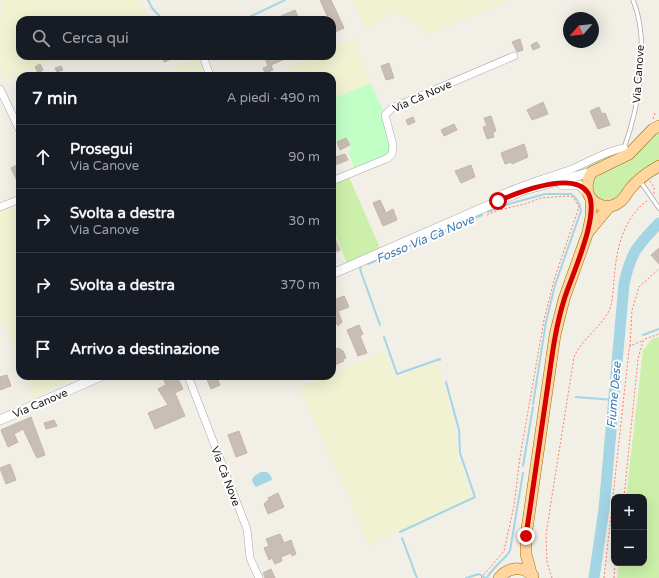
<!DOCTYPE html>
<html lang="it">
<meta charset="utf-8">
<style>
:root{--surface:#171b24;--page:#20242c;--text:#f1f3f6;--muted:#9ea1a6;--line:#363941}
body{margin:0;font-family:"Varela Round",sans-serif;background:var(--page);color:var(--text)}
.controls{position:absolute;right:12px;bottom:12px;display:grid;overflow:hidden;border-radius:8px;box-shadow:0 4px 16px #0002}
.controls button{width:36px;height:36px;display:grid;place-items:center;padding:0;border:0;border-bottom:1px solid var(--line);background:var(--surface);color:var(--text);font:20px sans-serif}
.compass{position:absolute;left:563px;top:12px;width:36px;height:36px;border-radius:50%;background:var(--surface);box-shadow:0 4px 16px #0002;rotate:243deg}
.stop{position:absolute;width:12px;height:12px;margin:-9px;border:3px solid #d30100;border-radius:50%;background:#fff}
.stop.end{background:#d30100;border-color:#fff;box-shadow:0 1px 4px #0008}
.list{margin:0;padding:0;list-style:none}
h2{display:flex;justify-content:space-between;align-items:center;height:52px;margin:0;padding:0 16px;font-size:17px}
h2 small{font-size:13px;font-weight:400;color:var(--muted)}
.list li{display:grid;grid-template-columns:26px 1fr auto;gap:12px;align-items:center;box-sizing:border-box;height:64px;padding:0 16px;border-top:1px solid var(--line)}
.list b{display:block;font-size:15px;white-space:nowrap}
.list p{margin:0;font-size:13px;white-space:nowrap;color:var(--muted)}
.list em{font-size:13px;font-style:normal;color:var(--muted)}
.icon{flex:none;width:22px;height:22px;fill:none;stroke:currentColor;stroke-width:2;stroke-linecap:round;stroke-linejoin:round}
.map{position:relative;flex:none;width:659px;height:578px;overflow:hidden}
.search{position:absolute;background:var(--surface);box-shadow:0 4px 16px #0002;left:16px;top:16px;width:320px;height:44px;display:flex;align-items:center;gap:10px;box-sizing:border-box;padding:0 14px;border-radius:12px;color:var(--muted);font-size:15px}
.panel{position:absolute;background:var(--surface);box-shadow:0 4px 16px #0002;left:16px;top:72px;width:320px;height:308px;border-radius:12px}
.map>svg:first-child{display:block}
</style>
<div class="map">
<svg width="659" height="578" viewBox="0 0 659 578">
<rect width="100%" height="100%" fill="#f2efe7"/>
<!-- farmland -->
<g fill="#f0f2d2">
<polygon points="0,0 139,0 149,18 145,20 20,20 20,56 58,56 1,82 0,17 4,15"/>
<polygon points="352,0 511,0 427,35 409,18 398,14 392,14 385,17 366,30"/>
<polygon points="354,38 371,83 332,99 332,76 269,76 314,56 332,56 332,48"/>
<polygon points="199,56 207,76 155,76"/>
<polygon points="20,202 20,365 3,322 0,323 0,211"/>
<polygon points="385,351 396,378 437,362 454,421 455,438 459,458 472,497 368,546 352,505 299,387 325,376 332,376 332,373"/>
<polygon points="25,376 82,376 33,397"/>
</g>
<!-- grass -->
<g fill="#ccf0aa">
<path d="M659,131V161L612,201C601,201 594,198 592,186L596,175L636,154L654,133Z"/>
<polygon points="617,152 618,153 590,168 564,176"/>
<polygon points="349,177 380,248 347,263 334,232 332,233 332,184"/>
<polygon points="659,337 659,578 617,578 618,563 644,563 644,497 626,497 643,350 652,339"/>
</g>
<!-- park -->
<polygon fill="#c2ffc7" points="371,83 385,115 392,154 355,171 348,151 351,150 346,138 332,143 332,99"/>
<!-- water -->
<path fill="#a4d5e4" d="M261,472H267L271,476L272,480L256,487C248,479 254,476 261,472Z"/>
<g fill="none" stroke-linecap="round" stroke-linejoin="round">
<!-- stream -->
<g stroke="#a4d5e4" stroke-width="2">
<polyline points="148,0 152,8 163,20"/>
<polyline points="243,20 285,0"/>
<path d="M488,212L502,206L545,194H571C578,198 580,204 581,211L555,285L546,322L533,404"/>
<polyline points="368,264 482,215"/>
<polyline points="361,267 360,269 380,325"/>
<polyline points="643,335 659,329"/>
<polyline points="384,337 397,374 440,359 440,360"/>
<polyline points="576,397 614,400"/>
<polyline points="523,466 533,407"/>
<polyline points="400,532 475,497 460,453 459,430 446,382"/>
<polyline points="402,538 417,578"/>
<polyline points="466,578 479,574 486,578"/>
<path d="M487,578C493,567 503,561 510,551L523,473"/>
</g>
<!-- river -->
<path stroke="#a4d5e4" stroke-width="11" d="M594,578L604,509L624,284C631,252 637,246 659,223"/>
</g>
<!-- building -->
<g fill="#c8beb6" stroke="#c6b5a8">
<polygon points="320,0 331,0 344,28 335,32 332,20 329,20"/>
<polygon points="295,10 298,17 290,20 282,20 281,16"/>
<polygon points="520,39 523,50 517,52 512,42"/>
<polygon points="537,42 540,47 533,50 531,45"/>
<polygon points="162,56 179,56 164,62"/>
<polygon points="264,56 292,56 271,65 273,70 265,73 263,68 268,66"/>
<polygon points="389,63 394,78 386,80 381,66"/>
<polygon points="40,64 43,70 38,73 35,67"/>
<polygon points="61,66 63,70 57,72 55,68"/>
<polygon points="543,102 548,114 532,120 527,110"/>
<polygon points="599,107 602,114 605,113 610,125 598,129 590,111"/>
<polygon points="491,116 496,131 493,132 494,137 487,139 483,127 487,126 484,118"/>
<polygon points="413,117 415,122 408,125 406,120"/>
<polygon points="454,124 457,130 444,136 441,130"/>
<polygon points="346,138 350,145 340,150 337,142"/>
<polygon points="524,144 528,157 512,164 511,162 505,164 501,153"/>
<polygon points="345,154 348,160 332,166 332,158"/>
<polygon points="17,165 20,168 20,187 11,168"/>
<polygon points="471,165 475,177 461,183 455,171"/>
<polygon points="380,200 386,213 393,209 397,220 383,226 373,203"/>
<polygon points="332,232 340,250 332,253"/>
<polygon points="659,248 659,264 651,255"/>
<polygon points="344,296 349,307 338,311 342,322 338,326 332,315 332,301"/>
<polygon points="359,325 363,334 360,336 367,353 358,356 347,330"/>
<polygon points="338,348 343,351 346,358 343,359 344,361 332,366 332,350"/>
<polygon points="7,375 11,386 0,390 0,377"/>
<polygon points="162,376 172,376 173,378 177,377 183,389 175,393 185,416 155,429 148,413 168,405 158,389 166,385"/>
<polygon points="209,376 216,376 220,385 211,389 206,377"/>
<polygon points="31,417 45,455 37,458 23,429 14,434 18,442 8,447 1,430"/>
<polygon points="54,420 57,426 46,429 44,423"/>
<polygon points="239,431 247,453 236,457 228,435"/>
<polygon points="10,464 16,480 6,484 0,468"/>
<polygon points="278,493 284,507 268,514 264,504 269,499 268,498"/>
<polygon points="280,534 284,543 291,540 296,554 292,556 291,553 281,557 282,561 275,564 272,558 269,560 264,548 269,546 266,539"/>
<polygon points="271,569 275,578 265,578 263,573"/>
</g>
<g fill="none" stroke-linecap="round" stroke-linejoin="round">
<defs>
<g id="service">
<path d="M624,148C639,108 650,40 633,0"/>
<polyline points="640,181 659,208"/>
</g>
<g id="minor">
<polyline points="203,56 210,76"/>
<polyline points="0,89 20,131"/>
<polyline points="332,181 388,158 392,154 393,145 385,115 392,108 514,56"/>
<path d="M496,197C521,185 546,178 572,169C589,162 605,151 624,148L629,154"/>
<polyline points="0,207 20,199"/>
<polyline points="188,376 247,529 250,558 259,578"/>
</g>
<g id="tertiary">
<polyline points="562,185 579,185 588,193"/>
<polyline points="332,274 524,190 592,172"/>
<polyline points="0,420 101,376"/>
</g>
<g id="primary">
<path d="M659,126L653,129L629,154L592,172C588,178 586,185 588,193C592,205 608,210 618,203C624,200 626,194 630,189C638,179 648,172 659,166"/>
<polyline points="590,230 609,207"/>
<polyline points="531,573 526,554 526,536 555,335 564,299 588,232 591,217 591,198"/>
<path d="M499,578C508,567 523,565 533,576"/>
</g>
</defs>
<!-- service casing -->
<use href="#service" stroke="#a8a8a8" stroke-width="5"/>
<!-- minor casing -->
<use href="#minor" stroke="#a8a8a8" stroke-width="8"/>
<!-- tertiary casing -->
<use href="#tertiary" stroke="#a8a8a8" stroke-width="10"/>
<!-- primary casing -->
<use href="#primary" stroke="#9f6b00" stroke-width="12"/>
<!-- path -->
<g stroke="#ff7c6c" stroke-width="1" stroke-dasharray="2 2" stroke-linecap="butt">
<polyline points="653,119 655,113"/>
<polyline points="650,181 654,187 654,194"/>
<polyline points="487,215 496,211"/>
<polyline points="645,339 659,334"/>
<polyline points="630,346 632,310 639,287 659,269"/>
<polyline points="624,497 638,359 643,341"/>
<polyline points="481,578 504,551 514,506 520,457 544,320 554,280 579,207 573,197 567,196 541,198 525,204 499,210"/>
<path d="M552,578L547,562L546,534L574,357C582,339 600,328 609,311C613,302 613,290 614,280C616,251 622,219 648,200"/>
<polyline points="604,578 629,350 630,346 644,340"/>
<polyline points="614,578 615,563"/>
</g>
<!-- service -->
<use href="#service" stroke="#fff" stroke-width="3.5"/>
<!-- minor -->
<use href="#minor" stroke="#fff" stroke-width="7"/>
<!-- tertiary -->
<use href="#tertiary" stroke="#fff" stroke-width="9"/>
<!-- primary -->
<use href="#primary" stroke="#ffd6a0" stroke-width="11"/>
</g>
<g fill="none" stroke-linecap="round" stroke-linejoin="round">
<!-- route -->
<path stroke="#d30100" stroke-width="5" d="M498,201C517,193 573,170 588,193C601,214 571,277 564,300C554,332 551,365 546,398C539,444 533,490 526,536"/>
</g>
<g text-anchor="middle" stroke-width="4" stroke-linejoin="round" paint-order="stroke">
<!-- street labels -->
<g font-size="11" fill="#212121" stroke="#fff">
<text transform="translate(638 74) rotate(-86)" y="4">Via Canove</text>
<text transform="translate(422 96) rotate(-24)" y="4">Via Cà Nove</text>
<text transform="translate(40 403) rotate(-23)" y="4">Via Canove</text>
<text transform="translate(226 476) rotate(69)" y="4">Via Cà Nove</text>
</g>
<!-- water labels -->
<g font-size="12" font-style="italic" fill="#407ab3" stroke="#fff">
<text transform="translate(425 239) rotate(-23)" y="4">Fosso Via Cà Nove</text>
<text transform="translate(614 395) rotate(-85)" y="4">Fiume Dese</text>
</g>
</g>
</svg>
<div class="controls">
<button>+</button>
<button>−</button>
</div>
<svg class="compass" viewBox="-18 -18 36 36"><path d="M0-13l5 13h-10z" fill="#e53935"/><path d="M0 13l5-13h-10z" fill="#9ea1a6"/></svg>
<div class="stop" style="left:498px;top:201px"></div>
<div class="stop end" style="left:526px;top:536px"></div>
<div class="search"><svg class="icon" aria-label="search" viewBox="0 0 24 24"><circle cx="10" cy="10" r="6"/><path d="M15 15l6 6"/></svg>Cerca qui</div>
<section class="panel">
<h2>7 min<small>A piedi · 490 m</small></h2>
<ul class="list">
<li><svg class="icon" aria-label="ahead" viewBox="0 0 24 24"><path d="M12 20V5M6 11l6-6 6 6"/></svg><div><b>Prosegui</b><p>Via Canove</p></div><em>90 m</em></li>
<li><svg class="icon" aria-label="right" viewBox="0 0 24 24"><path d="M7 20v-9h11M14 6l5 5-5 5"/></svg><div><b>Svolta a destra</b><p>Via Canove</p></div><em>30 m</em></li>
<li><svg class="icon" aria-label="right" viewBox="0 0 24 24"><path d="M7 20v-9h11M14 6l5 5-5 5"/></svg><div><b>Svolta a destra</b></div><em>370 m</em></li>
<li><svg class="icon" aria-label="arrive" viewBox="0 0 24 24"><path d="M6 21V4h12l-3 4 3 4H6"/></svg><div><b>Arrivo a destinazione</b></div></li>
</ul>
</section>
</div>
